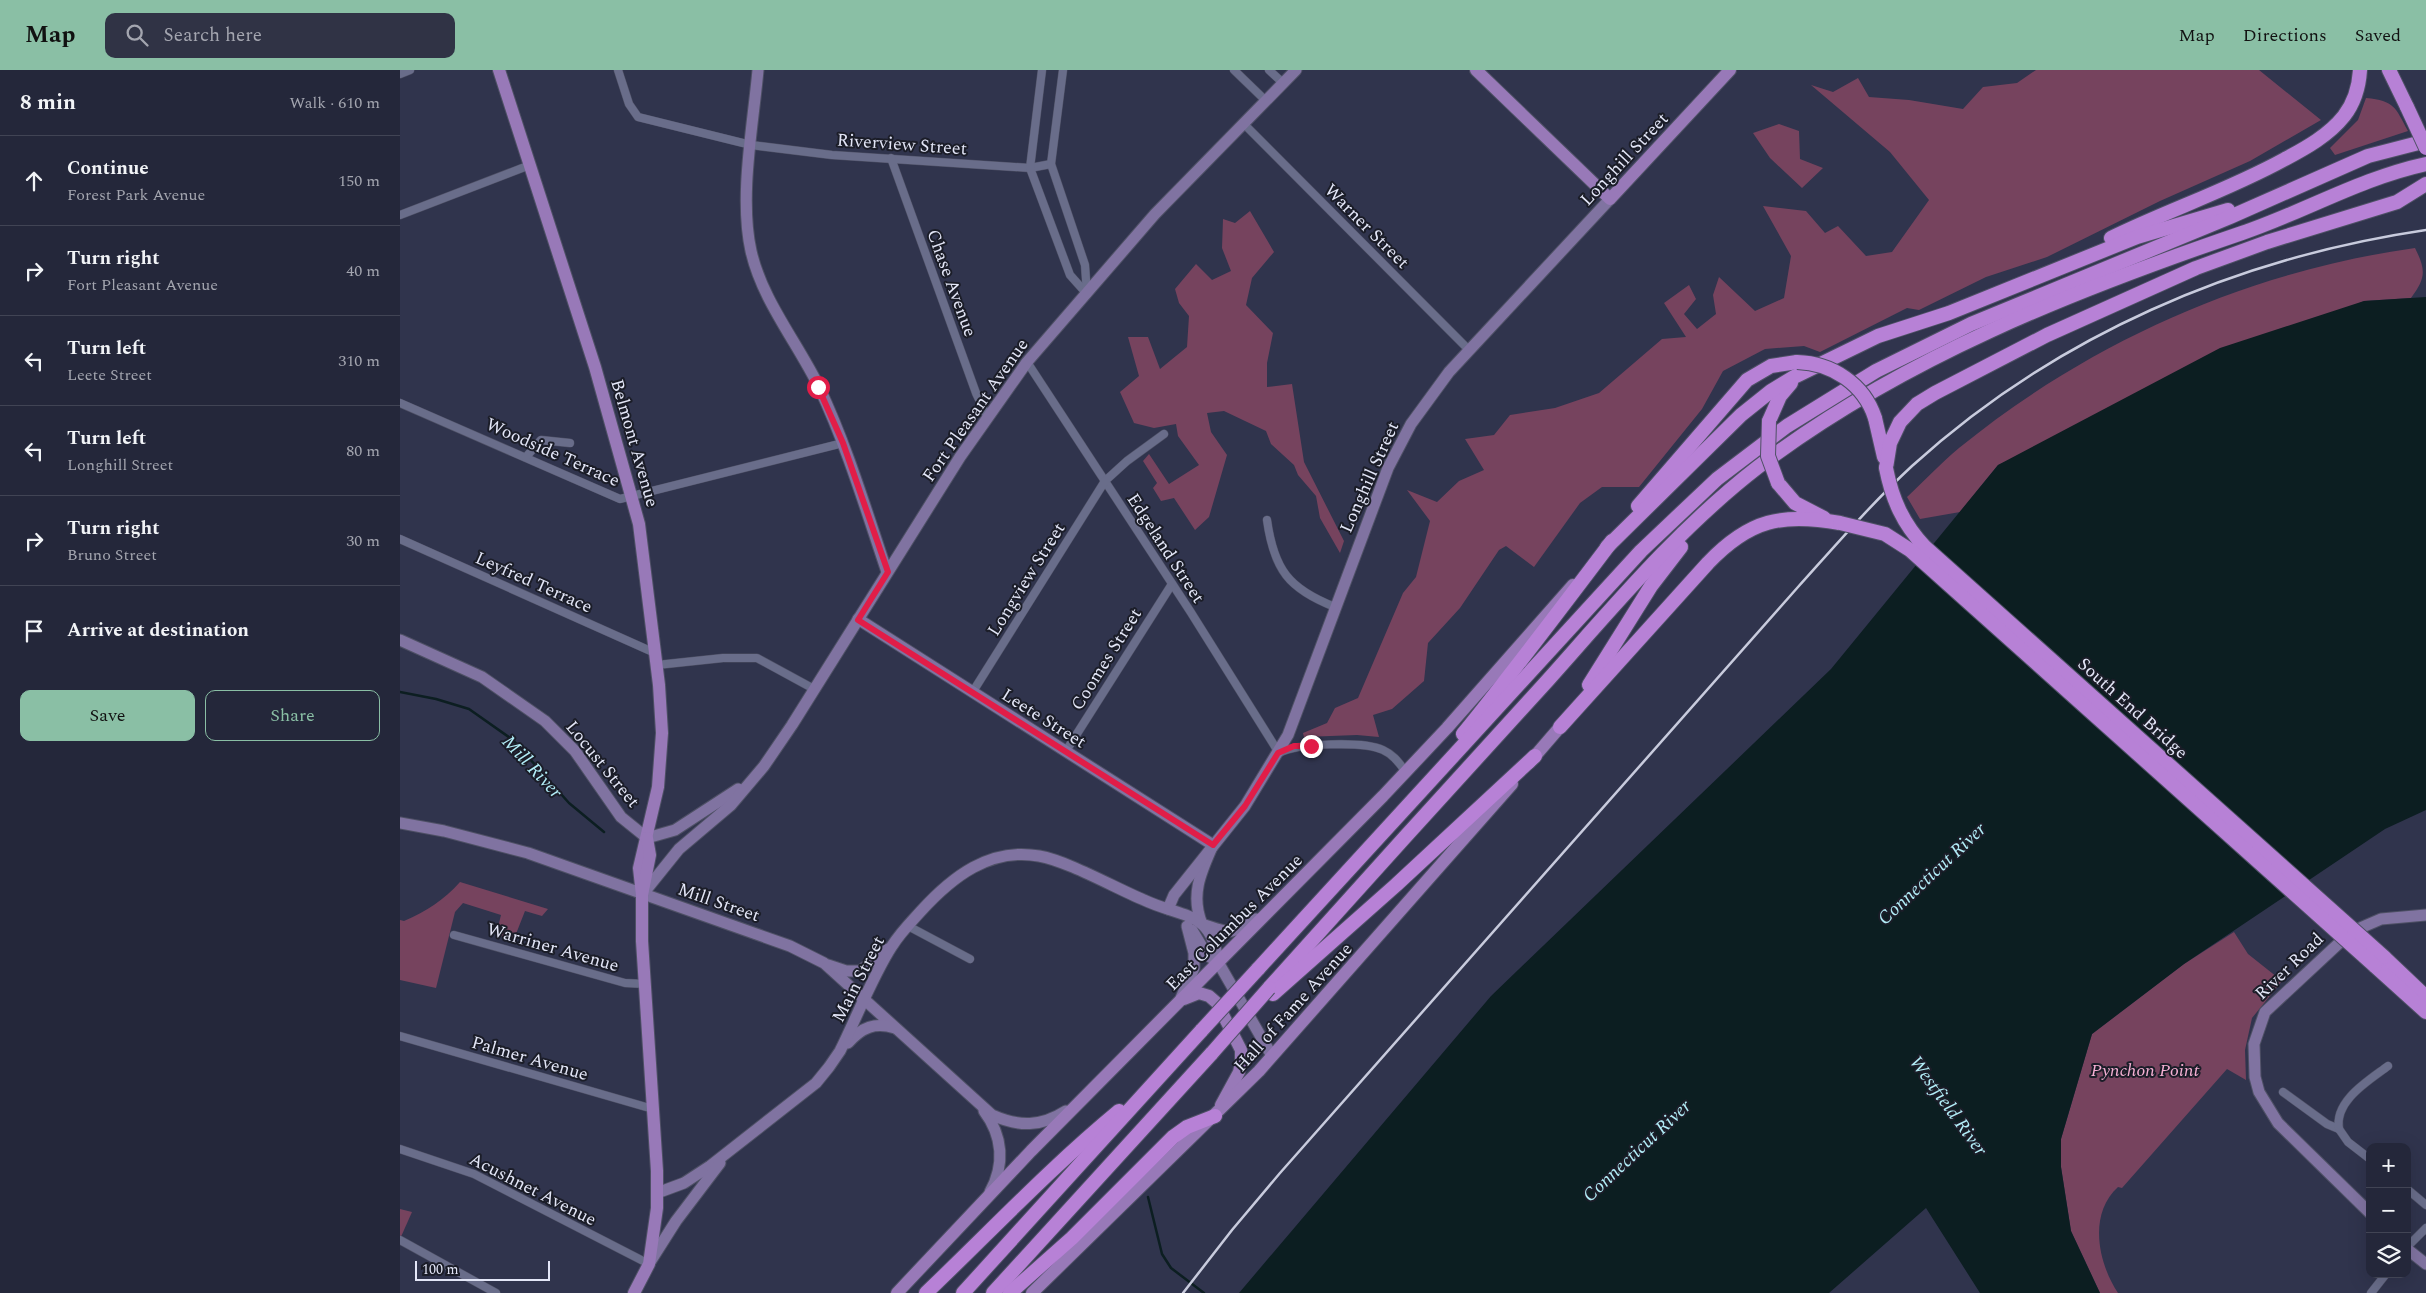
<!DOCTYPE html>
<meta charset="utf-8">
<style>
:root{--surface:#24273a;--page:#303345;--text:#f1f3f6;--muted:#a3a5af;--line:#414454;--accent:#8abfa5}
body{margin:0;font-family:Spectral,serif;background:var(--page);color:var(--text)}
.controls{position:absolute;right:15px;bottom:15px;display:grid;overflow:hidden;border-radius:10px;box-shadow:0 5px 20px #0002}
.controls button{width:45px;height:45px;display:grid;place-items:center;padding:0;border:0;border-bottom:1px solid var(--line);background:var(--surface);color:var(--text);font:25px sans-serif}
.scale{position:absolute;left:15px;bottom:12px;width:135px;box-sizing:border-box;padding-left:5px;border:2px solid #e3e6f7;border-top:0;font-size:14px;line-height:18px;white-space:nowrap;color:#e3e6f7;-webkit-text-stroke:4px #1b1d28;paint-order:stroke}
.stop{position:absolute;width:15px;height:15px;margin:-11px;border:4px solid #e11d48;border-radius:50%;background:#fff}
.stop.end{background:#e11d48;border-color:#fff;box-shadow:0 1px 5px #0008}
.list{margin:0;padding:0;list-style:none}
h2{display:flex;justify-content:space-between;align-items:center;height:65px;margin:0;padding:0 20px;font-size:21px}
h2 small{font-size:16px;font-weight:400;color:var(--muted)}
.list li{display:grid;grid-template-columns:32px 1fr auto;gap:15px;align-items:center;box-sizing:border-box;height:90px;padding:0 20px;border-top:1px solid var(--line)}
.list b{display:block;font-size:19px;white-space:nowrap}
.list p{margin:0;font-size:16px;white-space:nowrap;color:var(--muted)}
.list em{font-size:16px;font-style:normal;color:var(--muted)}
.actions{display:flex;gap:10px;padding:15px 20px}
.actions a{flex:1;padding:11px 0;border:1px solid var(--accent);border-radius:10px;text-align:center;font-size:18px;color:var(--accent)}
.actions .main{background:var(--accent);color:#111}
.icon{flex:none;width:28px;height:28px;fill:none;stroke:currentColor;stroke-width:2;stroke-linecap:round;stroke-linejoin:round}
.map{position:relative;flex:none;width:2026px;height:1223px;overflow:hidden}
header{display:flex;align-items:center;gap:30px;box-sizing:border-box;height:70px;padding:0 25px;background:var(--accent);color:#111}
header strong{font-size:24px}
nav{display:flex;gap:28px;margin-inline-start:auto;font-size:18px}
.search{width:350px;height:45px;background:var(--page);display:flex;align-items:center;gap:12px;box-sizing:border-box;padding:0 18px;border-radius:10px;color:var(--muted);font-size:19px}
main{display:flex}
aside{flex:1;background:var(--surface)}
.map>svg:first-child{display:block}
</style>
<header>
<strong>Map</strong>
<div class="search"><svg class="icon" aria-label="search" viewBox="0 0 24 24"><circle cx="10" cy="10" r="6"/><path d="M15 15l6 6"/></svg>Search here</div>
<nav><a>Map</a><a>Directions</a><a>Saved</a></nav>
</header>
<main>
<aside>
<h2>8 min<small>Walk · 610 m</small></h2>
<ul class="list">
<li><svg class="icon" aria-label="ahead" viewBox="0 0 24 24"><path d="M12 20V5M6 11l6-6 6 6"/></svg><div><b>Continue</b><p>Forest Park Avenue</p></div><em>150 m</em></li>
<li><svg class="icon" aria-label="right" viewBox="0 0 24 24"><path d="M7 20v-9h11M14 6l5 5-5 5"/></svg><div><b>Turn right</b><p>Fort Pleasant Avenue</p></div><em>40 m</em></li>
<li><svg class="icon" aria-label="left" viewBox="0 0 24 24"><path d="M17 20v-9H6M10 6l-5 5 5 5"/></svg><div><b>Turn left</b><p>Leete Street</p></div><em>310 m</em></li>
<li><svg class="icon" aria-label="left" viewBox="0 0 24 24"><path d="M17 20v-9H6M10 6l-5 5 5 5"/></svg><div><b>Turn left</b><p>Longhill Street</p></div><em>80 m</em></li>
<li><svg class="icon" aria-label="right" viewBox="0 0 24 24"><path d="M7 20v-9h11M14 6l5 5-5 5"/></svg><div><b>Turn right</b><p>Bruno Street</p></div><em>30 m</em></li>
<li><svg class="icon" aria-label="arrive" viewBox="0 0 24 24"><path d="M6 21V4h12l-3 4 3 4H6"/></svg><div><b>Arrive at destination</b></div></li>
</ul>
<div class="actions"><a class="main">Save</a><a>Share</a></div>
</aside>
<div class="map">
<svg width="2026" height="1223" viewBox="0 0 2026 1223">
<rect width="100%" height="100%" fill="#30344d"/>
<!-- green -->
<g fill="#76435e">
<polygon points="1636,0 1859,0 1921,50 1850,91 1760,131 1647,187 1586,207 1519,240 1507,238 1420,282 1404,276 1365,279 1323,301 1302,339 1239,417 1202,417 1180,433 1134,497 1106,476 1099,480 1060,538 1028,573 1024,611 992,639 973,645 979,667 957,665 904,667 903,663 927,653 935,638 958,628 1003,523 1016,507 1030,451 1007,420 1037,432 1059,411 1084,400 1065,369 1094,365 1110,345 1155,338 1199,323 1262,269 1286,267 1264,233 1289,215 1296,229 1284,244 1297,259 1316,244 1313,225 1319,207 1355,241 1384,228 1391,186 1363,136 1406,141 1425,163 1438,156 1466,186 1492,182 1529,130 1490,82 1411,15 1433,22 1458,8 1469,27 1509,30 1563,39 1583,17 1617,13"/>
<path d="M1966,28C1995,31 1995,37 2008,61L1935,85L1930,78L1958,50Z"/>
<polygon points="1379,54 1399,61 1400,89 1423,98 1402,118 1370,88 1353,63"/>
<polygon points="850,141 874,182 852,208 846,235 873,263 867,293 867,317 892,314 904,392 944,471 940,483 920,448 916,426 898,405 894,395 871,374 866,361 824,341 807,343 811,362 827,385 809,447 795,460 774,428 761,431 753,418 757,413 743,391 749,384 769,414 799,395 778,366 776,354 754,358 734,353 720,322 739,306 728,267 748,267 760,299 787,277 789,246 779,233 775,219 796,194 812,210 831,201 822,178 823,149 835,153"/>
<path d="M2015,178C2026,200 2026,208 2011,228L1964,231L1598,395L1560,442L1520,449L1507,427C1524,411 1541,393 1559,378C1689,272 1849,201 2015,178Z"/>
<path d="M60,812L148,839L142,846L125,841L114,869L96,865L101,845L63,833L55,842L36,918L0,910V850L4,851C27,841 44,830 60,812Z"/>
<path d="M1834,862L1848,884L1882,911L1852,948L1845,980L1846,1010L1827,999L1722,1118L1718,1117C1688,1144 1698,1193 1718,1223H1700L1671,1161L1661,1097V1069L1692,964L1784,894Z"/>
<polygon points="0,1139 12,1142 0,1169"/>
</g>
<!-- water -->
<polygon fill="#0c1e21" points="2026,227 2026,740 1985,759 1784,894 1692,964 1661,1069 1661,1097 1671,1161 1700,1223 1580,1223 1526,1138 1429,1223 839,1223 1091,926 1431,599 1598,395 1820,278 1964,231"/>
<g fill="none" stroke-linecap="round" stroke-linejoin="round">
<!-- stream -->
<g stroke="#0c1e21" stroke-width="2.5">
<polyline points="0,622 36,629 69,639 113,670 169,733 204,762"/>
<polyline points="748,1127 762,1184 771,1198 804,1223"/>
</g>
<defs>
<g id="street">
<polyline points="218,0 229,34 238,47 351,75 432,85 630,98 651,94"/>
<polyline points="642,0 630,98 670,205 687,224"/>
<polyline points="663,0 651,94 685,195 687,224"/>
<polyline points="834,0 865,30"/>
<polyline points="869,0 883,13"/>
<polyline points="0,4 10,0"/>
<polyline points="843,53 1069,280"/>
<polyline points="491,88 576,323 587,346"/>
<polyline points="0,145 130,95"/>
<path d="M627,292L790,541L879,683C898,673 964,671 983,680C994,685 999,693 1006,702"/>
<polyline points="0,333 220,429 443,373"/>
<polyline points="126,387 141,370 170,373"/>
<path d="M867,450C874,500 889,519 935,537"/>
<polyline points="0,469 255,583"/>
<polyline points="257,595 323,588 357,588 414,619"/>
<polyline points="572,623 705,411 727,391 764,364"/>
<polyline points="666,681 772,514"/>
<polyline points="508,856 570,889"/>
<polyline points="54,865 225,913 245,914"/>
<polyline points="0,966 253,1039"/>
<polyline points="1883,1022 1927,1054 1939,1059 1948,1072 1970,1089"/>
<path d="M1939,1059C1934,1031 1968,1011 1988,996"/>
<polyline points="0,1079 74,1104 249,1194"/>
<polyline points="2007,1119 2026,1135"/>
<polyline points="0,1170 96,1223"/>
<polyline points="2007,1177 2026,1158"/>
<polyline points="1971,1223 1986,1204"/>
</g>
<g id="secondary">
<path d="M358,0C353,56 339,127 351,181C362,230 397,272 419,317C447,376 466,440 487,502"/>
<path d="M458,549L813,775C801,802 790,825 802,854C830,863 830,866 856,849"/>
<polyline points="0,570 82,607 145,651 175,681 221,747 247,768 275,760 338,719"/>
<path d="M0,753L44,761L128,783L390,876L424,893L592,1045C619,1057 641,1057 666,1041"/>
<polyline points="242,825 279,779 331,735 364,696 392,655 560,387 627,292 755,144 896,0"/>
<polyline points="768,839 774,825 845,736 888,665 988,398 1011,354 1049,302 1210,129"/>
<polyline points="792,860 807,885 818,892"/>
<polyline points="428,895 446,901 460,901 488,879"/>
<polyline points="781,928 794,898 794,883 787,856"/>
<path d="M448,973C462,957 475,952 495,958"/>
<path d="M584,1041C603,1066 605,1095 590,1122"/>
<path d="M257,1123L284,1113L310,1096L416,1013L429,997L440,981C456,949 473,905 492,876C500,863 511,852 521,841C552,807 590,777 639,786C668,791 715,818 744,830C782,848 812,840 818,892L872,986"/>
<polyline points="1970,1143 1878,1053 1859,1022 1855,1007 1854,974 1865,942 1951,862 1981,849 2026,845"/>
<polyline points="2007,1179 2026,1194"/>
<polyline points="250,1192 276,1151 320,1093"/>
</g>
<g id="primary">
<polyline points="99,0 195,297 239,454 259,615 262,663 258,717 239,798 242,825"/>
<polyline points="1076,0 1210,129 1330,0"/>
<polyline points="1129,693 1160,657"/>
<polyline points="784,929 799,923 809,926 817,933 841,980 841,993 839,1002 821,1035"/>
<polyline points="234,1223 249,1194 257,1138 257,1101 242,871 242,825 250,785 247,768"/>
<polyline points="497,1223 631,1081 983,726 1047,658 1173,515"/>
<polyline points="632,1223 859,1001 1112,714"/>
</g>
<g id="highway">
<polyline points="1989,0 2007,37"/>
<path d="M1711,168C1768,140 1829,120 1885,89C1906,78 1929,65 1944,46C1954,33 1959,17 1960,0"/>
<polyline points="1475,348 1484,387"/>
<polyline points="1369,351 1380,326 1391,313"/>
<polyline points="1486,398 1490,373 1500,352 1517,334 1535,323 1647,265 1796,198 1867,172 1997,132 2026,114"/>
<polyline points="1378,413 1395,433 1424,448"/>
<polyline points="1238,436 1347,310 1371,296 1397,292"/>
<polyline points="1207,477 1341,345 1371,321 1394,307 1478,266 1549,243 1737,167 1828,140"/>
<polyline points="1189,615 1251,516 1281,477"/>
<path d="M1160,657L1308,493C1350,449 1382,443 1440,453"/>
<path d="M1063,664C1114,601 1163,536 1212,471"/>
<polyline points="1984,887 2026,927"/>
<polyline points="1975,896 2026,942"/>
<polyline points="858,899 1241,481 1317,409 1387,356 1476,301 1571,254 1830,147 1968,86 2026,71"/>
<path d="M869,918C961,815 1055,712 1148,610C1214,536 1279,458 1358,397C1502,288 1672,221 1842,163C1904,142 1961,108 2026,94"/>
<polyline points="873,924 996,815 1135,686"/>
<path d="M526,1223C590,1162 650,1098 719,1041"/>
<polyline points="563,1223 802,960"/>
<polyline points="593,1223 812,983"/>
<polyline points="610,1223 672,1168 773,1067 787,1057 815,1046"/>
</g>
</defs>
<!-- street casing -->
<use href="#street" stroke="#4e5065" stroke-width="9"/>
<!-- secondary casing -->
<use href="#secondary" stroke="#4e5065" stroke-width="13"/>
<!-- primary casing -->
<use href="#primary" stroke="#4e5065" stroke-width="14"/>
<!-- highway casing -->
<use href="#highway" stroke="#4e5065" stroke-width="16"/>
<!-- street -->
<use href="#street" stroke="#696d8a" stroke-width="8"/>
<!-- secondary -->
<use href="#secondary" stroke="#8073a1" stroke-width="11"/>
<!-- primary -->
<use href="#primary" stroke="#9879b8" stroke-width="12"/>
<!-- highway -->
<use href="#highway" stroke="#b781d6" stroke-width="14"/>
<!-- rail -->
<path stroke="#c8cbdd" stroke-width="2.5" d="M783,1223L832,1160L880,1103L1398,517C1435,476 1471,434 1512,396C1655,266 1836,188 2026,160"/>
<defs>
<g id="highway-bridge">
<polyline points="2007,37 2026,78"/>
<path d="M1397,292C1432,293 1464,314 1475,348"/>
<polyline points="1369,351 1368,386 1378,413"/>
<path d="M1486,398C1492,429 1503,454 1525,477L1984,887"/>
<polyline points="1440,453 1485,464 1510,480 1975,896"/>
<polyline points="802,960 858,899"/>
<polyline points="812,983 869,918"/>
</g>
</defs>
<!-- highway-bridge casing -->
<use href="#highway-bridge" stroke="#4e5065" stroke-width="16" stroke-linecap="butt"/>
<!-- highway-bridge -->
<use href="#highway-bridge" stroke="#b781d6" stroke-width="14"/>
</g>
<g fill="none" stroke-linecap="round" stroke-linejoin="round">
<!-- route -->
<polyline stroke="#e11d48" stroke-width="6" points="418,317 443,373 488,502 458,550 813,775 845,736 878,683 894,676 911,676"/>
</g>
<g text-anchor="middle" stroke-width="4" stroke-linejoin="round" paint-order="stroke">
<!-- street labels -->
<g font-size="18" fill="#e3e6f7" stroke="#1b1d28">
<text transform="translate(502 74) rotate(4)" y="6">Riverview Street</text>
<text transform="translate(1224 89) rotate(-47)" y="6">Longhill Street</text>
<text transform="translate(967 156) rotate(45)" y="6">Warner Street</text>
<text transform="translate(552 213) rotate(70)" y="6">Chase Avenue</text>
<text transform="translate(575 340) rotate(-55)" y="6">Fort Pleasant Avenue</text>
<text transform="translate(235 373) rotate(74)" y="6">Belmont Avenue</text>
<text transform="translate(153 382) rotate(24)" y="6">Woodside Terrace</text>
<text transform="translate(969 407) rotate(-66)" y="6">Longhill Street</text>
<text transform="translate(766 478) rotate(57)" y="6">Edgeland Street</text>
<text transform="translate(626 509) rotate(-58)" y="6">Longview Street</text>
<text transform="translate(134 512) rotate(24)" y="6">Leyfred Terrace</text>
<text transform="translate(706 589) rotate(-58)" y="6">Coomes Street</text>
<text transform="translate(1733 638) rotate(42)" y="6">South End Bridge</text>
<text transform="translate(644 648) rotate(32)" y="6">Leete Street</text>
<text transform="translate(203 694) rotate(51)" y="6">Locust Street</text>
<text transform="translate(319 832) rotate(19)" y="6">Mill Street</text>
<text transform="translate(834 852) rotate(-45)" y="6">East Columbus Avenue</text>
<text transform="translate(153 877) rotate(16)" y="6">Warriner Avenue</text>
<text transform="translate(1889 896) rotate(-44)" y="6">River Road</text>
<text transform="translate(458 909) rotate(-63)" y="6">Main Street</text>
<text transform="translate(893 937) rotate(-48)" y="6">Hall of Fame Avenue</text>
<text transform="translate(130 988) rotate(16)" y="6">Palmer Avenue</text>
<text transform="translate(133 1119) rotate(27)" y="6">Acushnet Avenue</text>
</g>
<!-- park labels -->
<g font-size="18" font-style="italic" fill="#f6b0d4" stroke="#1b1d28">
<text x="1745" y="1006">Pynchon Point</text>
</g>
<!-- water labels -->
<g font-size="19" font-style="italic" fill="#b2edf7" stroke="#1b1d28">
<text transform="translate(133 696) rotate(47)" y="7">Mill River</text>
<text transform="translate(1531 803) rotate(-43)" y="7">Connecticut River</text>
<text transform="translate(1549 1035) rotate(54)" y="7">Westfield River</text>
<text transform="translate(1236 1080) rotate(-43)" y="7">Connecticut River</text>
</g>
</g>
</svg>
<div class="controls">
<button>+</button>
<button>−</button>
<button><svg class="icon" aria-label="layers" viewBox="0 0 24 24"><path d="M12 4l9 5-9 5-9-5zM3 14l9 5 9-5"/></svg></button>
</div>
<div class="scale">100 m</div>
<div class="stop" style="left:418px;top:317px"></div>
<div class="stop end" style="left:911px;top:676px"></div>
</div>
</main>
